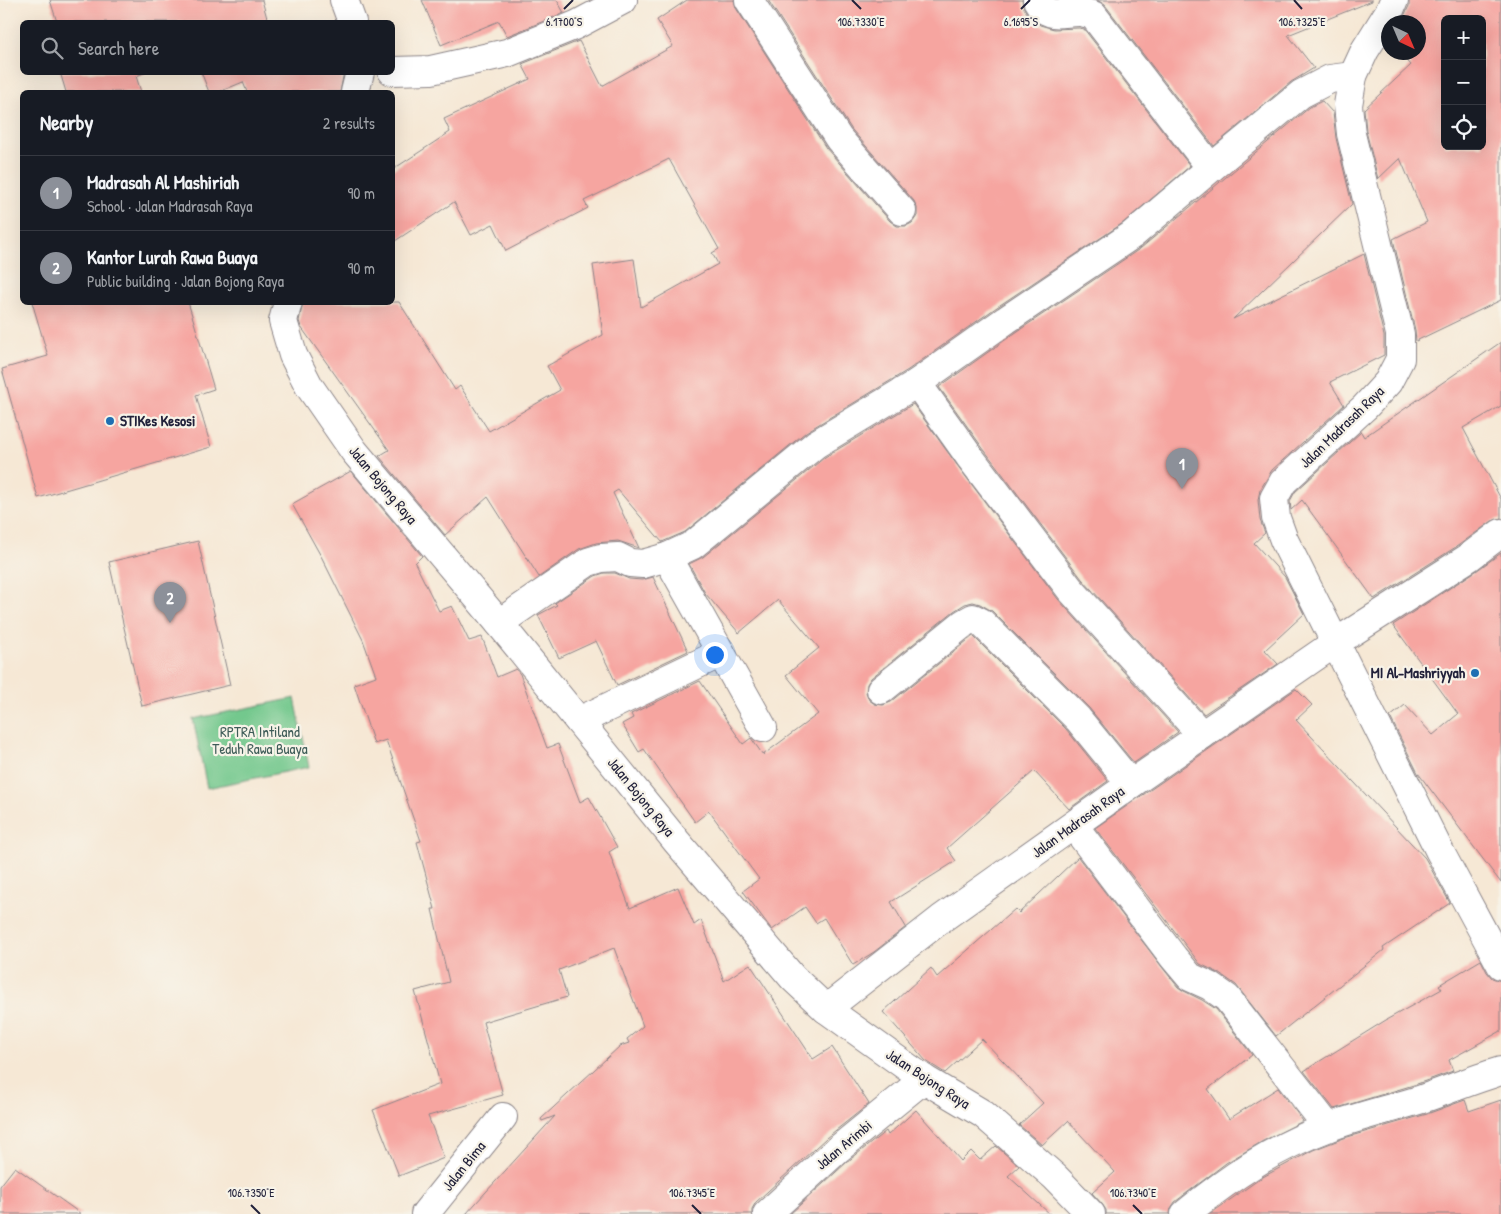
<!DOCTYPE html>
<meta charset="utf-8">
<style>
:root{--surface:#171b24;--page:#242831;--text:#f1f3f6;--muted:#9ea1a6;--line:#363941;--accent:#8c9099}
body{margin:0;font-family:"Patrick Hand",sans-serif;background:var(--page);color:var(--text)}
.controls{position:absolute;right:15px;top:15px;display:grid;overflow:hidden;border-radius:8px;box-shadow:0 5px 20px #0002}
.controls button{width:45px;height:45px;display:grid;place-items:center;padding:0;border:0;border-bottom:1px solid var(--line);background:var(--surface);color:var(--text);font:25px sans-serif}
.compass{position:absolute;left:1381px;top:15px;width:45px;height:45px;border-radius:50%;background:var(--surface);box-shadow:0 5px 20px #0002;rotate:136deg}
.you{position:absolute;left:714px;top:654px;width:18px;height:18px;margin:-12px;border:4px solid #fff;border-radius:50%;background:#1a73e8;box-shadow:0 0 0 8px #1a73e833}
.badge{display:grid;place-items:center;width:32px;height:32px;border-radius:50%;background:var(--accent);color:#fff;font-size:16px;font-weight:700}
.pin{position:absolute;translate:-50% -41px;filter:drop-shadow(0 1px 2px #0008)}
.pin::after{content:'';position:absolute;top:26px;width:18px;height:15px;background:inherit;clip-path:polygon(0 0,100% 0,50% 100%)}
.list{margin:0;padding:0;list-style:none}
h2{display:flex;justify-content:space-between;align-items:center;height:65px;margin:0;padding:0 20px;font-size:21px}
h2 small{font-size:16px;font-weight:400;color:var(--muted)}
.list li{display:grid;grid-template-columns:32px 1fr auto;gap:15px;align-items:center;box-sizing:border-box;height:75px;padding:0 20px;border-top:1px solid var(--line)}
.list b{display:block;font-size:19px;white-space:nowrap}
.list p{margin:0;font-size:16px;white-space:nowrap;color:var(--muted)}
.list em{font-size:16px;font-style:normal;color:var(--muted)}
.icon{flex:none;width:28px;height:28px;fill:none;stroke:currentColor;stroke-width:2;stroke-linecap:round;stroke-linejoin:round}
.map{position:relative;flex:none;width:1501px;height:1214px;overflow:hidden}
.search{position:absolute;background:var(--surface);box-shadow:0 5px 20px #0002;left:20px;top:20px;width:375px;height:55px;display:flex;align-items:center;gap:12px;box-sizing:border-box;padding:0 18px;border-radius:8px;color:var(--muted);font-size:19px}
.panel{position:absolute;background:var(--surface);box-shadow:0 5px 20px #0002;left:20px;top:90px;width:375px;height:215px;border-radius:8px}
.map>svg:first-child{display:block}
</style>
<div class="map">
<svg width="1501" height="1214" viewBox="0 0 1501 1214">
<rect width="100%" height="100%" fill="#f7f3e8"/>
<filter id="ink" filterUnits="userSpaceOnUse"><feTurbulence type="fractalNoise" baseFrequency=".02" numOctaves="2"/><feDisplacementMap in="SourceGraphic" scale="10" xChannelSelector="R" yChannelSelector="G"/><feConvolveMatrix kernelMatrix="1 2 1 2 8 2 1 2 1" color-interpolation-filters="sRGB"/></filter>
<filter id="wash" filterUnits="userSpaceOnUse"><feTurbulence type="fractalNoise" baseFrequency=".0096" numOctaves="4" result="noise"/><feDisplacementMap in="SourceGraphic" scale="20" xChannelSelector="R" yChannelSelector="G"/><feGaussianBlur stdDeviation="1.12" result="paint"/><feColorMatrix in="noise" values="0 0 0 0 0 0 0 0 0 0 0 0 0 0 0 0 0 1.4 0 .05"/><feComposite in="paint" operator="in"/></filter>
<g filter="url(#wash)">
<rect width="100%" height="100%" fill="#f6e8d5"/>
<!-- green -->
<polygon fill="#73c88d" stroke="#4a7564" points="295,698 309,767 207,788 193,719"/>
<g id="blocks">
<!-- building -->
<g fill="#f6a5a0" fill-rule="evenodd">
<polygon points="50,0 262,0 268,22 57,22"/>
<polygon points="422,0 557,0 564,13 507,36 499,21 441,45"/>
<polygon points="687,0 734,0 736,8 826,148 890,221 897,226 906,226 912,223 917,216 917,208 914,201 852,130 768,0 1022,0 1024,8 1028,15 1040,25 1054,29 1079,28 1084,29 1190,166 1123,223 997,307 908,370 806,432 685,532 662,542 618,490 613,493 639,548 618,541 596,543 579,549 539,577 488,497 445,535 379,456 389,450 301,327 299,321 303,302 399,302 455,390 460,386 489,431 560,390 547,366 603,335 593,265 634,259 641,307 718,264 712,253 719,249 669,159 584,201 588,208 506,251 493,224 471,235 454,202 392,243 392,170 450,132 444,119 530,79 522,64 579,41 602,86 673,46 657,20"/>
<polygon points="1097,0 1372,0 1372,1 1288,35 1314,68 1291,82 1214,146 1105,5"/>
<path d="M1409,0H1501V300L1416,341L1415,330L1393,239L1427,222L1400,158L1378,179L1366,131L1364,109L1411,65L1399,52H1418V22H1401L1409,6ZM1445,19H1482V146H1445Z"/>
<polygon points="60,72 147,72 136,76 141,92 66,92"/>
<polygon points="201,72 344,72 340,92 247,92 243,82 219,92 209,92"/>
<polygon points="1322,101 1333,113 1336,138 1352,204 1233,319 1364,254 1384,336 1384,355 1330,382 1344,405 1272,470 1260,490 1258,500 1260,520 1265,533 1254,543 1285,577 1304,614 1265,650 1278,664 1204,714 1082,579 982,447 939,387 1015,333 1141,248 1310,107"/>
<polygon points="32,302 188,302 214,389 196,395 211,447 38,498 2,369 48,356"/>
<polygon points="1501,342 1501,406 1463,428 1501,499 1501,518 1492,521 1459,545 1374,599 1302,500 1291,510 1290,501 1295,492 1361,432 1364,437"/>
<polygon points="913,404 957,465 1058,599 1178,732 1134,763 1089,708 992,611 980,604 973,602 965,604 954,611 871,678 867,684 866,692 869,700 875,704 883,705 891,702 973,636 1066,729 1108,781 1069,809 1034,771 947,848 956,861 891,902 906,927 874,952 853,965 824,918 816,923 805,907 772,930 743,891 759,879 709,811 695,822 644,749 639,752 622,724 633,718 631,714 700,681 743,744 751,738 763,755 818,714 786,675 819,648 778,600 739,633 705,593 689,564 703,557 825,457"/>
<polygon points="351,471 422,556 415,563 439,611 452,606 469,641 482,637 497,677 516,669 520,674 547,748 558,744 580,802 589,797 617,847 609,852 630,908 678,887 694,925 701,920 724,981 750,964 813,1059 832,1047 869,1104 826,1138 756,1202 752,1209 752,1214 466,1214 555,1116 542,1121 541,1119 620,1046 629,1043 627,1039 643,1026 614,948 559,970 567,997 483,1022 503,1095 428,1116 444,1158 399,1176 373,1110 440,1084 415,991 449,982 432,909 435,909 417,842 421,841 386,740 374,744 354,684 376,676 363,640 322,558 292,504"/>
<polygon points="198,541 230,685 142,706 109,562"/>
<polygon points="1501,553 1501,883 1418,773 1390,717 1405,705 1433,735 1458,714 1393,625 1476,571"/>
<polygon points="604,573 615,573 629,579 642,580 653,577 688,651 617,685 596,641 559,658 538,615 557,605 555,603 595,576"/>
<polygon points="1296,689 1312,705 1296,720 1425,858 1450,903 1383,948 1384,950 1276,1036 1236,985 1219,973 1200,964 1095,828"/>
<polygon points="1078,857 1162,967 1178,987 1184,991 1202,1000 1216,1009 1252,1055 1208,1089 1229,1119 1278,1088 1303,1121 1263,1141 1226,1163 1175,1202 1171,1208 1170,1214 1106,1214 1106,1210 1102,1204 1092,1193 1115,1172 1068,1121 1042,1145 1019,1125 1043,1103 982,1039 945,1073 926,1061 883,1012 931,968 937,977 1015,909 1019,913"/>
<polygon points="1481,960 1487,972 1492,978 1501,981 1501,1031 1449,1060 1453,1071 1417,1084 1334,1109 1304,1071 1386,1020 1442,989 1439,985"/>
<polygon points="1465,1100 1469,1111 1501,1100 1501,1214 1210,1214 1261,1178 1313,1150 1344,1138 1427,1114"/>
<polygon points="916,1110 961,1161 971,1151 980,1160 996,1146 1019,1166 1008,1176 1050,1214 790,1214 847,1162 886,1131 888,1135"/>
<polygon points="15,1167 81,1214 0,1214 0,1186"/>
</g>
</g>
</g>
<g filter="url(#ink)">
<use href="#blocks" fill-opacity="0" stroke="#8c8588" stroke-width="1"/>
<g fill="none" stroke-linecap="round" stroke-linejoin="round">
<defs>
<g id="minor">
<polyline points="749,0 839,139 902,211"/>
<path d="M1037,0C1048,21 1063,11 1081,12C1085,13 1089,14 1093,15L1211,168"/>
<polyline points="1394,0 1390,10 1365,50 1353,76 1348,105 1351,134 1400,334 1400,359 1388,382 1365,407 1283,482 1274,498 1276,518 1284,540 1439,850 1501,965"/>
<polyline points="392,71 431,70 507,53 576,25 623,0"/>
<polyline points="917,383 969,456 1070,589 1202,735"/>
<polyline points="499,623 588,562 601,558 618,557 630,563 643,564 667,557 693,545 816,444 917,383 1006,320 1132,235 1211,168 1301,94 1330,79 1353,76"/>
<polyline points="721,653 763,728"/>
<polyline points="881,690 964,623 973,618 981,622 1078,719 1131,784"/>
<polyline points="579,721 721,653 667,557"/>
<polyline points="1074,826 1174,958 1190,977 1210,986 1227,998 1328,1127"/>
<polyline points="826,1009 941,919 1131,784 1335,643 1468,558 1501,533"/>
<polyline points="425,1214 503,1117"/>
<path d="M1185,1214C1229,1178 1273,1148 1327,1128C1358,1116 1391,1109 1422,1099C1448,1090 1474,1079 1501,1071"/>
</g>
<g id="tertiary">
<polyline points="344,0 352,22"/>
<polyline points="355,92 360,72"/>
<polyline points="288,302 283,321 293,355 309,386 354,451 499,623 677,842 793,978 826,1009 924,1079 983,1114 1055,1177 1091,1214"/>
<polyline points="767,1214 837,1150 924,1079"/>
</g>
</defs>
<!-- minor casing -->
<use href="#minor" stroke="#8c8588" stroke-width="30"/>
<!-- tertiary casing -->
<use href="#tertiary" stroke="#8c8588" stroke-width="30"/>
<!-- minor -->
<use href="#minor" stroke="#fff" stroke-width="28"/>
<!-- tertiary -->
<use href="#tertiary" stroke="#fff" stroke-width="28"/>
</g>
</g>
<!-- ticks -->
<path fill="none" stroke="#22223b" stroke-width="2" d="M852,0L861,9M1294,0L1302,9M564,9L573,0M1021,9L1030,0M251,1205L260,1214M692,1205L701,1214M1133,1205L1142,1214"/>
<!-- markers -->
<g fill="#1f6fb2" stroke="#f7f3e8" stroke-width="2">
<circle cx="110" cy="421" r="5"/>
<circle cx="1475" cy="673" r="5"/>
</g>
<g text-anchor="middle" stroke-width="4.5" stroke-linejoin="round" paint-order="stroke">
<!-- poi labels -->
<g font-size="15" font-weight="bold" fill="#22223b" stroke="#f7f3e8" text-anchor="start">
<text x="120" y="426">STIKes Kesosi</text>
<text x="1465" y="678" text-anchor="end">MI Al-Mashriyyah</text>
</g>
<!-- street labels -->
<g font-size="15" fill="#22223b" stroke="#f7f3e8">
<text transform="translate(1342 427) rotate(-44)" y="5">Jalan Madrasah Raya</text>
<text transform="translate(383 485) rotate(50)" y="5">Jalan Bojong Raya</text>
<text transform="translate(641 797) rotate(51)" y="5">Jalan Bojong Raya</text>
<text transform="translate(1078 822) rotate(-36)" y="5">Jalan Madrasah Raya</text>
<text transform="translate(928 1079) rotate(33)" y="5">Jalan Bojong Raya</text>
<text transform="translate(844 1145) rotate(-40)" y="5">Jalan Arimbi</text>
<text transform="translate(464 1166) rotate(-51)" y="5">Jalan Bima</text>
</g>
<!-- park labels -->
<g font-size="15" fill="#3e5c58" stroke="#f7f3e8">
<text x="260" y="737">RPTRA Intiland<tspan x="260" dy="17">Teduh Rawa Buaya</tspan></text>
</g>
</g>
<g font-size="12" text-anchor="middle" fill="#22223b" stroke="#f7f3e8" stroke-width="4.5" stroke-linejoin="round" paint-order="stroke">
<text x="564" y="26">6.1700°S</text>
<text x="1021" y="26">6.1695°S</text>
<text x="1302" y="26">106.7325°E</text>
<text x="861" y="26">106.7330°E</text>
<text x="251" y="1197">106.7350°E</text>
<text x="692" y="1197">106.7345°E</text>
<text x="1133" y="1197">106.7340°E</text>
</g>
</svg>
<div class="controls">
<button>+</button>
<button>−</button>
<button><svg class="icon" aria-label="locate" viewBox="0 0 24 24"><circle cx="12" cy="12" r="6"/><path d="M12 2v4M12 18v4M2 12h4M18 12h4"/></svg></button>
</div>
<svg class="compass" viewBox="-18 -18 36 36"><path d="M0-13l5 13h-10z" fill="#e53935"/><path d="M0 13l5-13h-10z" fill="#9ea1a6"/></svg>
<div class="you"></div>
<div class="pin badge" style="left:1182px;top:489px">1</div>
<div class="pin badge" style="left:170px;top:623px">2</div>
<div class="search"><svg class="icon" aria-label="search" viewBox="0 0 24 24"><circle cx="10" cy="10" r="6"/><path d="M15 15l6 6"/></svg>Search here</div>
<section class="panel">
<h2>Nearby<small>2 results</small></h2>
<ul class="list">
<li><span class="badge">1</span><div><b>Madrasah Al Mashiriah</b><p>School · Jalan Madrasah Raya</p></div><em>90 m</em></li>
<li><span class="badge">2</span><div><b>Kantor Lurah Rawa Buaya</b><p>Public building · Jalan Bojong Raya</p></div><em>90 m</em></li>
</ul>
</section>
</div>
